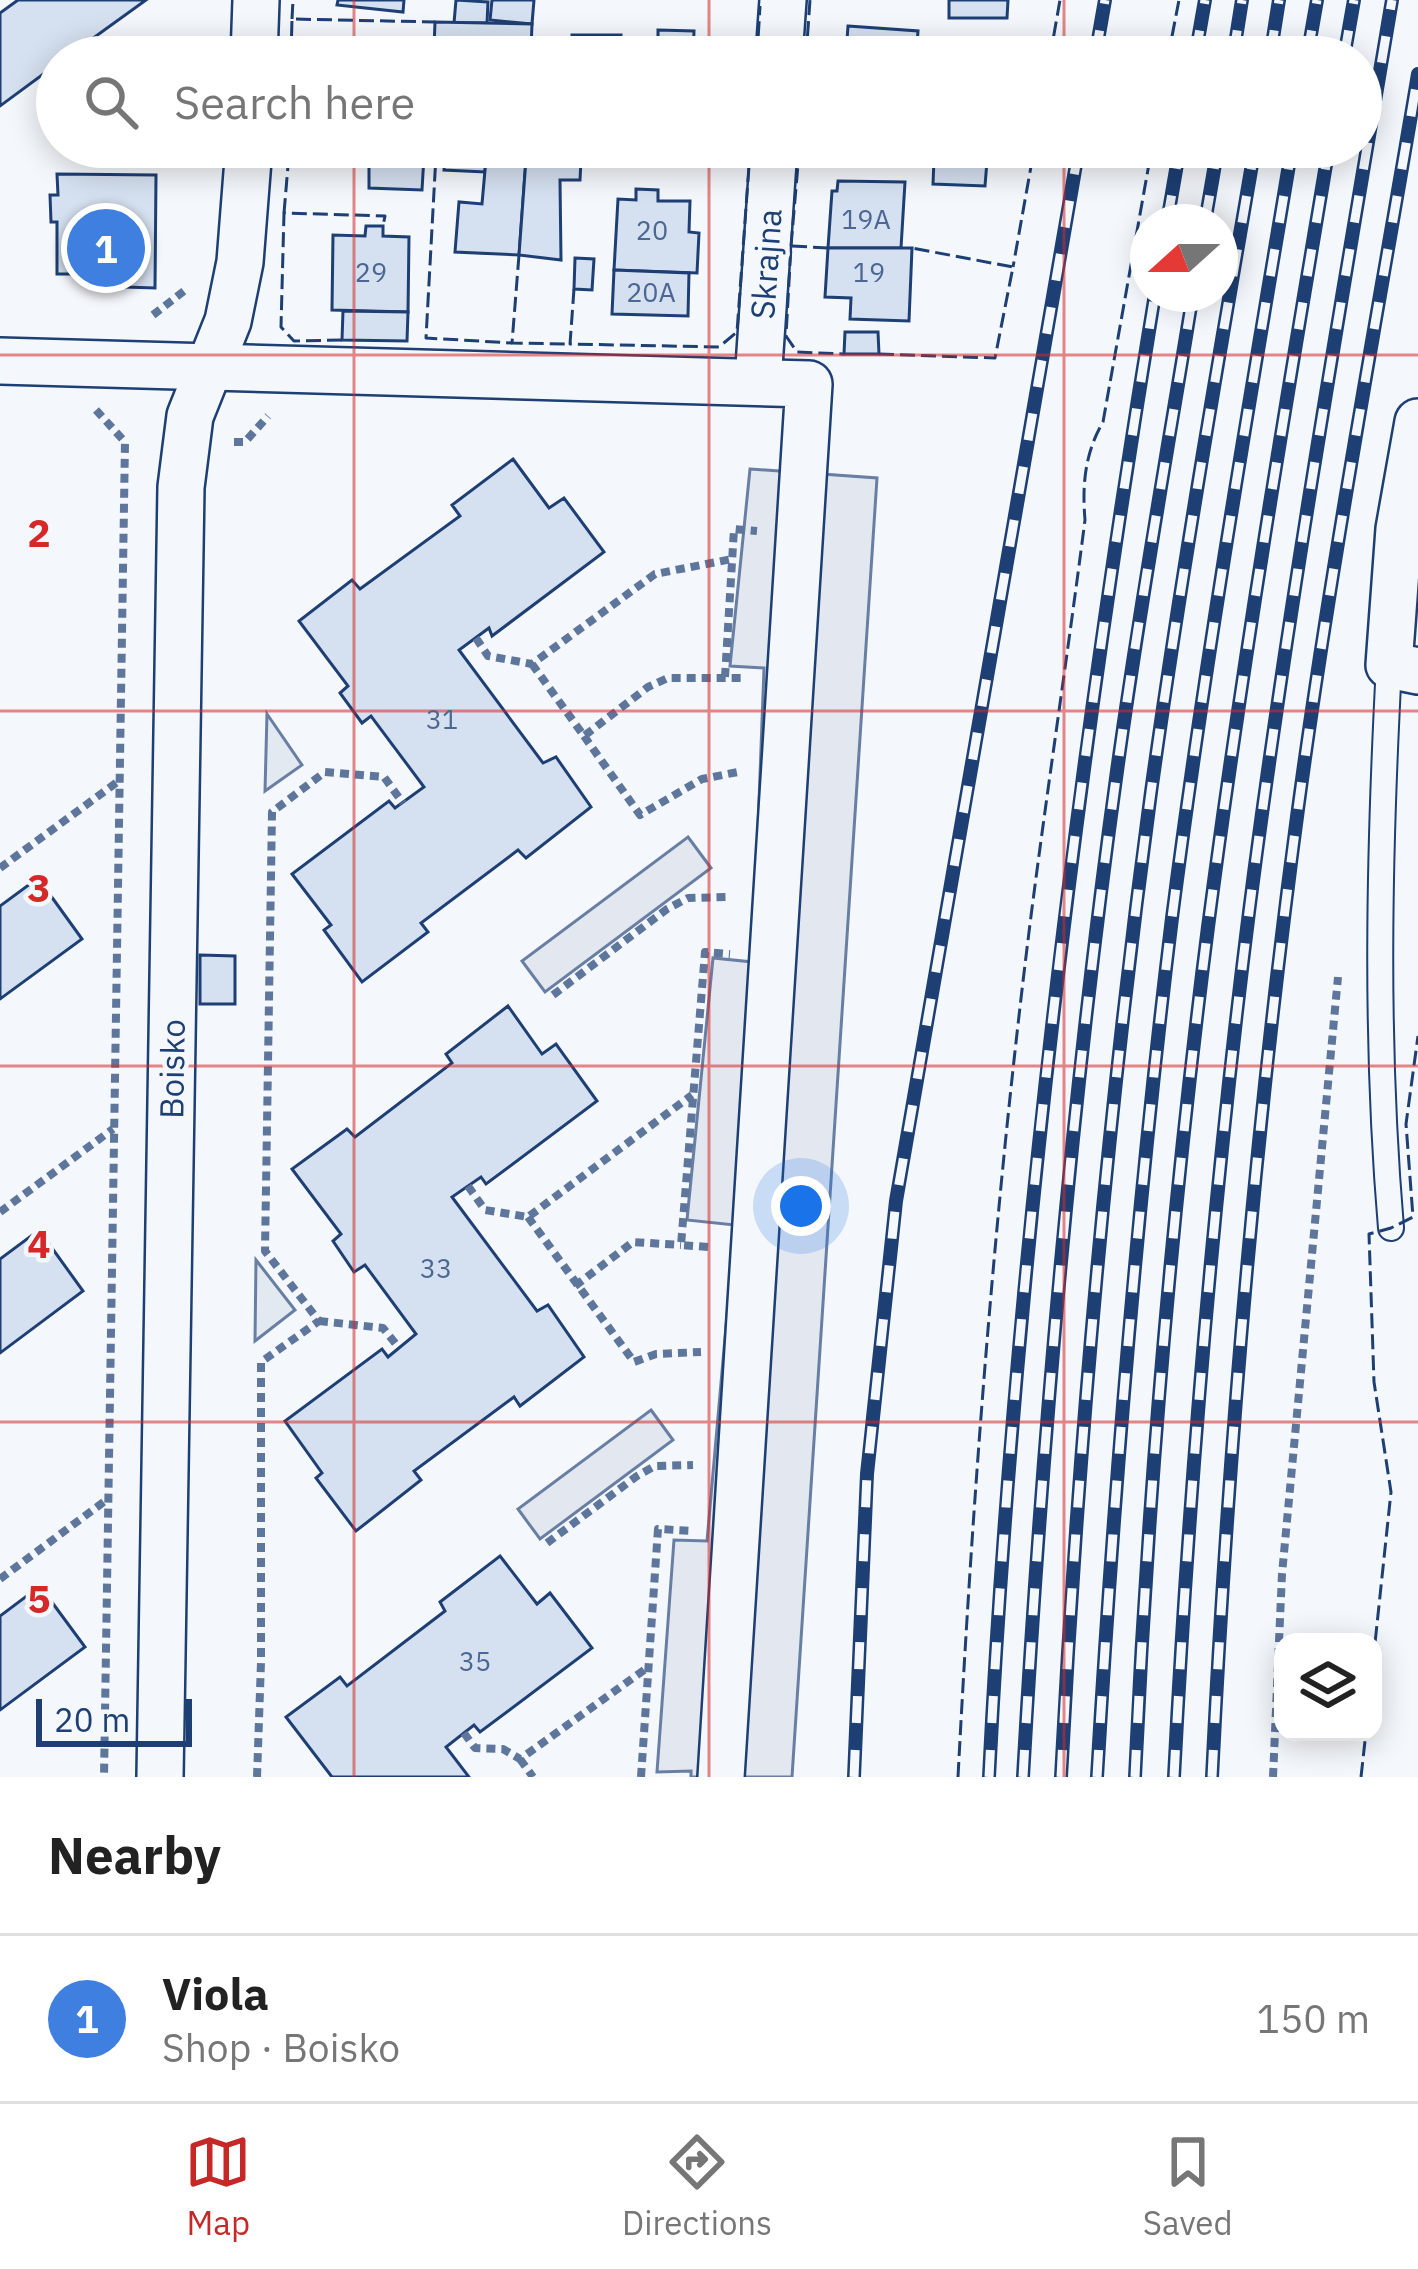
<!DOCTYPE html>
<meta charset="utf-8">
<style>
:root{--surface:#fff;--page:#f2f2f2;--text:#222;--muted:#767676;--line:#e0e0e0;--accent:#c62828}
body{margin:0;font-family:"IBM Plex Sans",sans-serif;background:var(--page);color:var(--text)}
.controls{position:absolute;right:36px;bottom:36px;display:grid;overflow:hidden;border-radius:24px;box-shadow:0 6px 30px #0003}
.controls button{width:108px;height:108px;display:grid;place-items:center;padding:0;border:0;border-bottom:3px solid var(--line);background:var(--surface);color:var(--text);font:60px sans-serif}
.compass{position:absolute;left:1130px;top:204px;width:108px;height:108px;border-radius:50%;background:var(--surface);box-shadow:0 6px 30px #0003;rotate:249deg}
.scale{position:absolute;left:36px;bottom:30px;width:156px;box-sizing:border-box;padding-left:12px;border:6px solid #1d3f73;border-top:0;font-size:33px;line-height:42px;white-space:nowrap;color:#1d3f73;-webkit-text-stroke:9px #f4f7fb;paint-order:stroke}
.you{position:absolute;left:801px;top:1206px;width:42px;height:42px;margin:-30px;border:9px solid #fff;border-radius:50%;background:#1a73e8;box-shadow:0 0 0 18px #1a73e833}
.badge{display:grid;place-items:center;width:78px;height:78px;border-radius:50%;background:var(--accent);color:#fff;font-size:39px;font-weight:700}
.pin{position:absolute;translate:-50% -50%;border:6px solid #fff;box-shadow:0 3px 12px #0006}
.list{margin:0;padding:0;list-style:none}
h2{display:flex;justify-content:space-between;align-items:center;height:156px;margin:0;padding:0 48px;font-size:51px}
h2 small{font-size:39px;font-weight:400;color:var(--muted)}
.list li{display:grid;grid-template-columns:78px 1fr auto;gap:36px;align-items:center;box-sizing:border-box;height:168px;padding:0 48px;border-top:3px solid var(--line)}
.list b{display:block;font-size:45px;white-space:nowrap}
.list p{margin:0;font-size:39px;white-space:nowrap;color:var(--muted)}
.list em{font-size:39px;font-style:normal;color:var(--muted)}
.icon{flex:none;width:66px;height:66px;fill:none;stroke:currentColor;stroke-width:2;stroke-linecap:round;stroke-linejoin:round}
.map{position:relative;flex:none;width:1418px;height:1777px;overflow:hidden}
.search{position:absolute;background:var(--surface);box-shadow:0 6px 30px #0003;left:36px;right:36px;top:36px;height:132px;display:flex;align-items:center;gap:30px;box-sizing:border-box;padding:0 42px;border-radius:66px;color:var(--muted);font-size:45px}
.sheet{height:324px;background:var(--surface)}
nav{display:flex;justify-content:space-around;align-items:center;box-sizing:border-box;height:168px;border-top:3px solid var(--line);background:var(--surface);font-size:33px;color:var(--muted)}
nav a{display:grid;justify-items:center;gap:6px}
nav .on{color:var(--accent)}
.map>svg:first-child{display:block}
</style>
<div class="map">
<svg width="1418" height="1777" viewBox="0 0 1418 1777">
<rect width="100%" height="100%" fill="#f4f7fb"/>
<!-- green -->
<g fill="#e3e9f0" stroke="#687fa3" stroke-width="3">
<polygon points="267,714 302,765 265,791"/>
<polygon points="256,1260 295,1310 255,1341"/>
</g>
<!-- parking -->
<g fill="#e3e8f0" stroke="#687fa3" stroke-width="3">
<polygon points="750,469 877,478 792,1777 691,1777 691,1771 657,1772 674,1540 707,1541 735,1225 687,1220 713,958 753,962 764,668 730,666"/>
<polygon points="688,837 711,868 545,992 522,961"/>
<polygon points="651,1410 673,1440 540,1539 518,1509"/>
</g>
<!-- building -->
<g fill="#d5e0f0" stroke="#1d3f73" stroke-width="3">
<polygon points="18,0 146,0 67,57 57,57 57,64 0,106 0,13"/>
<polygon points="338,0 404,0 403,12 337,5"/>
<polygon points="456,0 488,2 487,23 454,23"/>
<polygon points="492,0 534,0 532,24 490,20"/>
<polygon points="949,0 1008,0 1007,18 949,18"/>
<polygon points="435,22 532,24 531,50 434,49"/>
<polygon points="848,26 918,31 916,57 842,57 846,54"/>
<polygon points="658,30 694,31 693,57 658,57"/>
<polygon points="572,35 621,35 620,57 572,57"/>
<polygon points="361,40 385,41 385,51 418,53 418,57 335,57 335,49 361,50"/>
<polygon points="461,147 527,147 526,159 460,158"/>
<polygon points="527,147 581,147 581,160 526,159"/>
<polygon points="369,156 424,156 422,190 369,188"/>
<polygon points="445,158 486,159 485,172 444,170"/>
<polygon points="486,159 526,159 519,255 455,252 459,202 482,204"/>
<polygon points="526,159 581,160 580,180 560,180 561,260 519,255"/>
<polygon points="934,159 987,161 985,186 933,184"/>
<polygon points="57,174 156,175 155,288 125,287 125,274 57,274 57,222 51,222 50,195 58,195"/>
<polygon points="838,181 905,182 901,248 828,248 832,191 837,191"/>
<polygon points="636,189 658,190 658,201 690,201 689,232 699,233 697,273 614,270 618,199 636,200"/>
<polygon points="366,226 383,226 383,236 409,237 408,312 332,310 333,235 365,236"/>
<polygon points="828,248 912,248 909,321 850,319 851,298 825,297"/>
<polygon points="575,258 594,259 592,290 574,289"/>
<polygon points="614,270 689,273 688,316 612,314"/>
<polygon points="343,311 408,312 407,341 342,340"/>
<polygon points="845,332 878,332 879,354 844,354"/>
<polygon points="513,459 549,508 564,498 604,552 492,636 489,628 459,650 543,763 556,757 591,807 526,858 518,850 421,923 428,932 362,982 324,930 331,925 292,874 389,801 395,808 424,787 371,716 362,723 340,693 348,686 299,621 352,580 360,589 460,516 452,505"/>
<polygon points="38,878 82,939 0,999 0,906"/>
<polygon points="200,955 235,956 235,1004 200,1004"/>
<polygon points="508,1006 542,1054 556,1044 597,1101 486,1184 481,1177 452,1197 537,1311 548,1305 584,1357 520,1406 514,1397 414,1471 421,1480 356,1531 316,1478 322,1473 285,1421 382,1349 388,1357 416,1334 365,1265 354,1272 333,1241 341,1234 292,1169 347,1129 355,1137 452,1063 446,1054"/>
<polygon points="39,1230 83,1291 0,1353 0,1259"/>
<polygon points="500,1556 537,1604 550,1593 592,1648 480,1732 474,1725 446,1747 469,1777 332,1777 286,1717 340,1677 347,1686 445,1611 440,1602"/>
<polygon points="40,1586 85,1647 0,1710 0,1616"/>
</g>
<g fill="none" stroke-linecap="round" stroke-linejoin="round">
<defs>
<path id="lane" d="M1389,665C1379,854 1375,1040 1391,1228"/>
<g id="street">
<polyline points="254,57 256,0"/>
<polyline points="779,57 783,0"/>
<polyline points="0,361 809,384 721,1777"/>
<polyline points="758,381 774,147"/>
<polyline points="1418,422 1399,529 1389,665 1418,671"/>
<polyline points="160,1777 181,487 190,416 228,321 240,262 249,147"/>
</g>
</defs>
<!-- lane casing -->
<use href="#lane" stroke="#1d3f73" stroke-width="28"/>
<!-- street casing -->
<use href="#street" stroke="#1d3f73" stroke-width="50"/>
<!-- path -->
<g stroke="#5e769c" stroke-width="8" stroke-dasharray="9 6" stroke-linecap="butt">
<polyline points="153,315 184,291"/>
<polyline points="96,410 125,442 104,1777"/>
<polyline points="234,442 245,442 268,416"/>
<polyline points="476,638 488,656 532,664 655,574 732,559"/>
<polyline points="532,664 584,736 648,687 668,678 745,678"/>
<polyline points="725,677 734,529 757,531"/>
<polyline points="584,736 640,815 702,779 738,772"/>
<polyline points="0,868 120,780"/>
<polyline points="553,995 667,909 688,898 728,897"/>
<polyline points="468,1186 485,1210 528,1217 692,1095"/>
<polyline points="0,1212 113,1129"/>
<polyline points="528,1217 634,1362 656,1354 701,1352"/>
<polyline points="708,1247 681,1245 705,952 730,954"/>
<polyline points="575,1286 633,1242 681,1245"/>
<polyline points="319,1321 383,1328 399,1348"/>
<polyline points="547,1543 637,1476 655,1466 693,1465"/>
<polyline points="0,1579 105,1501"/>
<polyline points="464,1733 475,1748 503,1749 520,1759 647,1668"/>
<polyline points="520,1759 533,1777"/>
<polyline points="257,1777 261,1662 261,1362 319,1321 265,1251 272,812 325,772 384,777 403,803"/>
<polyline points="641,1777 658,1529 693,1531"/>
<polyline points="1273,1777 1282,1574 1338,977"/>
</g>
<!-- lane -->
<use href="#lane" stroke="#f4f7fb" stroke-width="24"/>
<!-- street -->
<use href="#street" stroke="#f4f7fb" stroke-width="45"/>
<defs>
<g id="rail">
<polyline points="1095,57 1105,0"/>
<polyline points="1195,57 1205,0"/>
<polyline points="1233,57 1242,0"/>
<polyline points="1270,57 1279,0"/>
<polyline points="1307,57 1317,0"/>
<polyline points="1344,57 1354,0"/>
<polyline points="1167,222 1180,147"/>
<polyline points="1205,222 1218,147"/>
<polyline points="854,1777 867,1474 896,1201 1079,147"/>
<path d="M989,1777C1014,1279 1074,786 1155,294"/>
<path d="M1023,1777C1042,1441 1071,1104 1117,771C1139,611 1167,453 1193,294"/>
<path d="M1061,1777C1078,1448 1107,1119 1151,792C1181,576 1218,362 1255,147"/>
<path d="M1097,1777C1114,1490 1137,1204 1172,918C1205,660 1249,404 1292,147"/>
<path d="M1135,1777C1148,1493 1172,1209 1208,927C1242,666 1285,407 1329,147"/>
<path d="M1174,1777C1189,1488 1213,1199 1249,912C1288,606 1341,303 1392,0"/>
<path d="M1212,1777C1228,1453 1255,1130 1298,809C1331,563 1377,318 1418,74"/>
</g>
</defs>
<!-- rail casing -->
<use href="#rail" stroke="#1d3f73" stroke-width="14"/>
<!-- rail -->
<use href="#rail" stroke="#f4f7fb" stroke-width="9" stroke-dasharray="27" stroke-linecap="butt"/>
<!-- fence -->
<g stroke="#1d3f73" stroke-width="3" stroke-dasharray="15 6" stroke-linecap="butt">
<polyline points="292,19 293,0"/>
<polyline points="291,57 292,19 435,22"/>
<polyline points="757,57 760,6"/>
<polyline points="806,57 810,0"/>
<polyline points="1050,57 1060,0"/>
<polyline points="1168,57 1179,0"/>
<polyline points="445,158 436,155 426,338 512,343"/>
<polyline points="987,161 1032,161 1013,267"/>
<polyline points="749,166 751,147"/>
<polyline points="284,213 289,154 369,156"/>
<polyline points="791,246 799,153 934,159"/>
<polyline points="828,248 791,246 786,336 797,352 844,354"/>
<polyline points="519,255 512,343 570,344"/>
<polyline points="574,289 570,344 719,347 737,332 749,166 581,160"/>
<polyline points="342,340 294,341 281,327 284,213 385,216 383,226"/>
<polyline points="879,354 995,358 1013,267 912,248"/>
<polyline points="1373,1662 1391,1492 1374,1382 1369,1234 1391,1228 1413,1217 1406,1124 1418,1036"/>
<path d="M958,1777C973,1490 995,1202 1031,916C1048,784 1068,652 1085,520C1082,484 1085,453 1103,422L1152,147"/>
<polyline points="1361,1777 1366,1732"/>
</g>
</g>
<!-- grid -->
<path fill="none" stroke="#d62828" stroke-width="3" stroke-opacity="0.55" d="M354,0V57M709,0V57M1064,0V57M354,147V1777M709,147V1777M1064,147V1777M0,355H1418M0,711H1418M0,1066H1418M0,1422H1418"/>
<g text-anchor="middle" stroke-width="9" stroke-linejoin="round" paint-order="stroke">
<!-- number labels -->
<g font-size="27" fill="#4b6792">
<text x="866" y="229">19A</text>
<text x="652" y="240">20</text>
<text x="371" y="282">29</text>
<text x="869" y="282">19</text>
<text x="651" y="302">20A</text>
<text x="442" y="729">31</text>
<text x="436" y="1278">33</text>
<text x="475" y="1671">35</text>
</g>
<!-- street labels -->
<g font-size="33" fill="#1d3f73" stroke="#f4f7fb">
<text transform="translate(766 264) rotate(-86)" y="12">Skrajna</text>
<text transform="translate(172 1069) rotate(-89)" y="12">Boisko</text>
</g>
</g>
<g font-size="39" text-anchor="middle" font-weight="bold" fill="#d62828" stroke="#f4f7fb" stroke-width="9" stroke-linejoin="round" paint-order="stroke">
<text x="39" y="547">2</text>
<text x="39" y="902">3</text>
<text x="39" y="1258">4</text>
<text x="39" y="1613">5</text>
</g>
</svg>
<div class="controls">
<button><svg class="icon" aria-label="layers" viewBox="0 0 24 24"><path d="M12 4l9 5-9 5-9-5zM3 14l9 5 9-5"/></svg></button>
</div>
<svg class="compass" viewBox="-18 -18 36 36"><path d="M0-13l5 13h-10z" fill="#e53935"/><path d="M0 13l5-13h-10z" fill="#767676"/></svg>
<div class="scale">20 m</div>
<div class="you"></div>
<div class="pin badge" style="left:106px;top:248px;background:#3f7fe0">1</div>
<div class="search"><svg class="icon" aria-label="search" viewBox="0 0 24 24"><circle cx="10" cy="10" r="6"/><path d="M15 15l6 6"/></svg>Search here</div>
</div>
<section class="sheet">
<h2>Nearby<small></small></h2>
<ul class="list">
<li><span class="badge" style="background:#3f7fe0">1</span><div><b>Viola</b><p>Shop · Boisko</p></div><em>150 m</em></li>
</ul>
</section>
<nav>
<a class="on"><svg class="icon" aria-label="map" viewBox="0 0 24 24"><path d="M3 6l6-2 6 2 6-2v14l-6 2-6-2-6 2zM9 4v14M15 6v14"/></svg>Map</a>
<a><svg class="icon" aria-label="directions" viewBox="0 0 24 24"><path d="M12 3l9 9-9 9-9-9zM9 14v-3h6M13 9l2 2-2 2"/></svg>Directions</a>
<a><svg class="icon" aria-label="saved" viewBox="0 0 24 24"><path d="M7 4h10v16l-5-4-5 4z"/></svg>Saved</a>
</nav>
